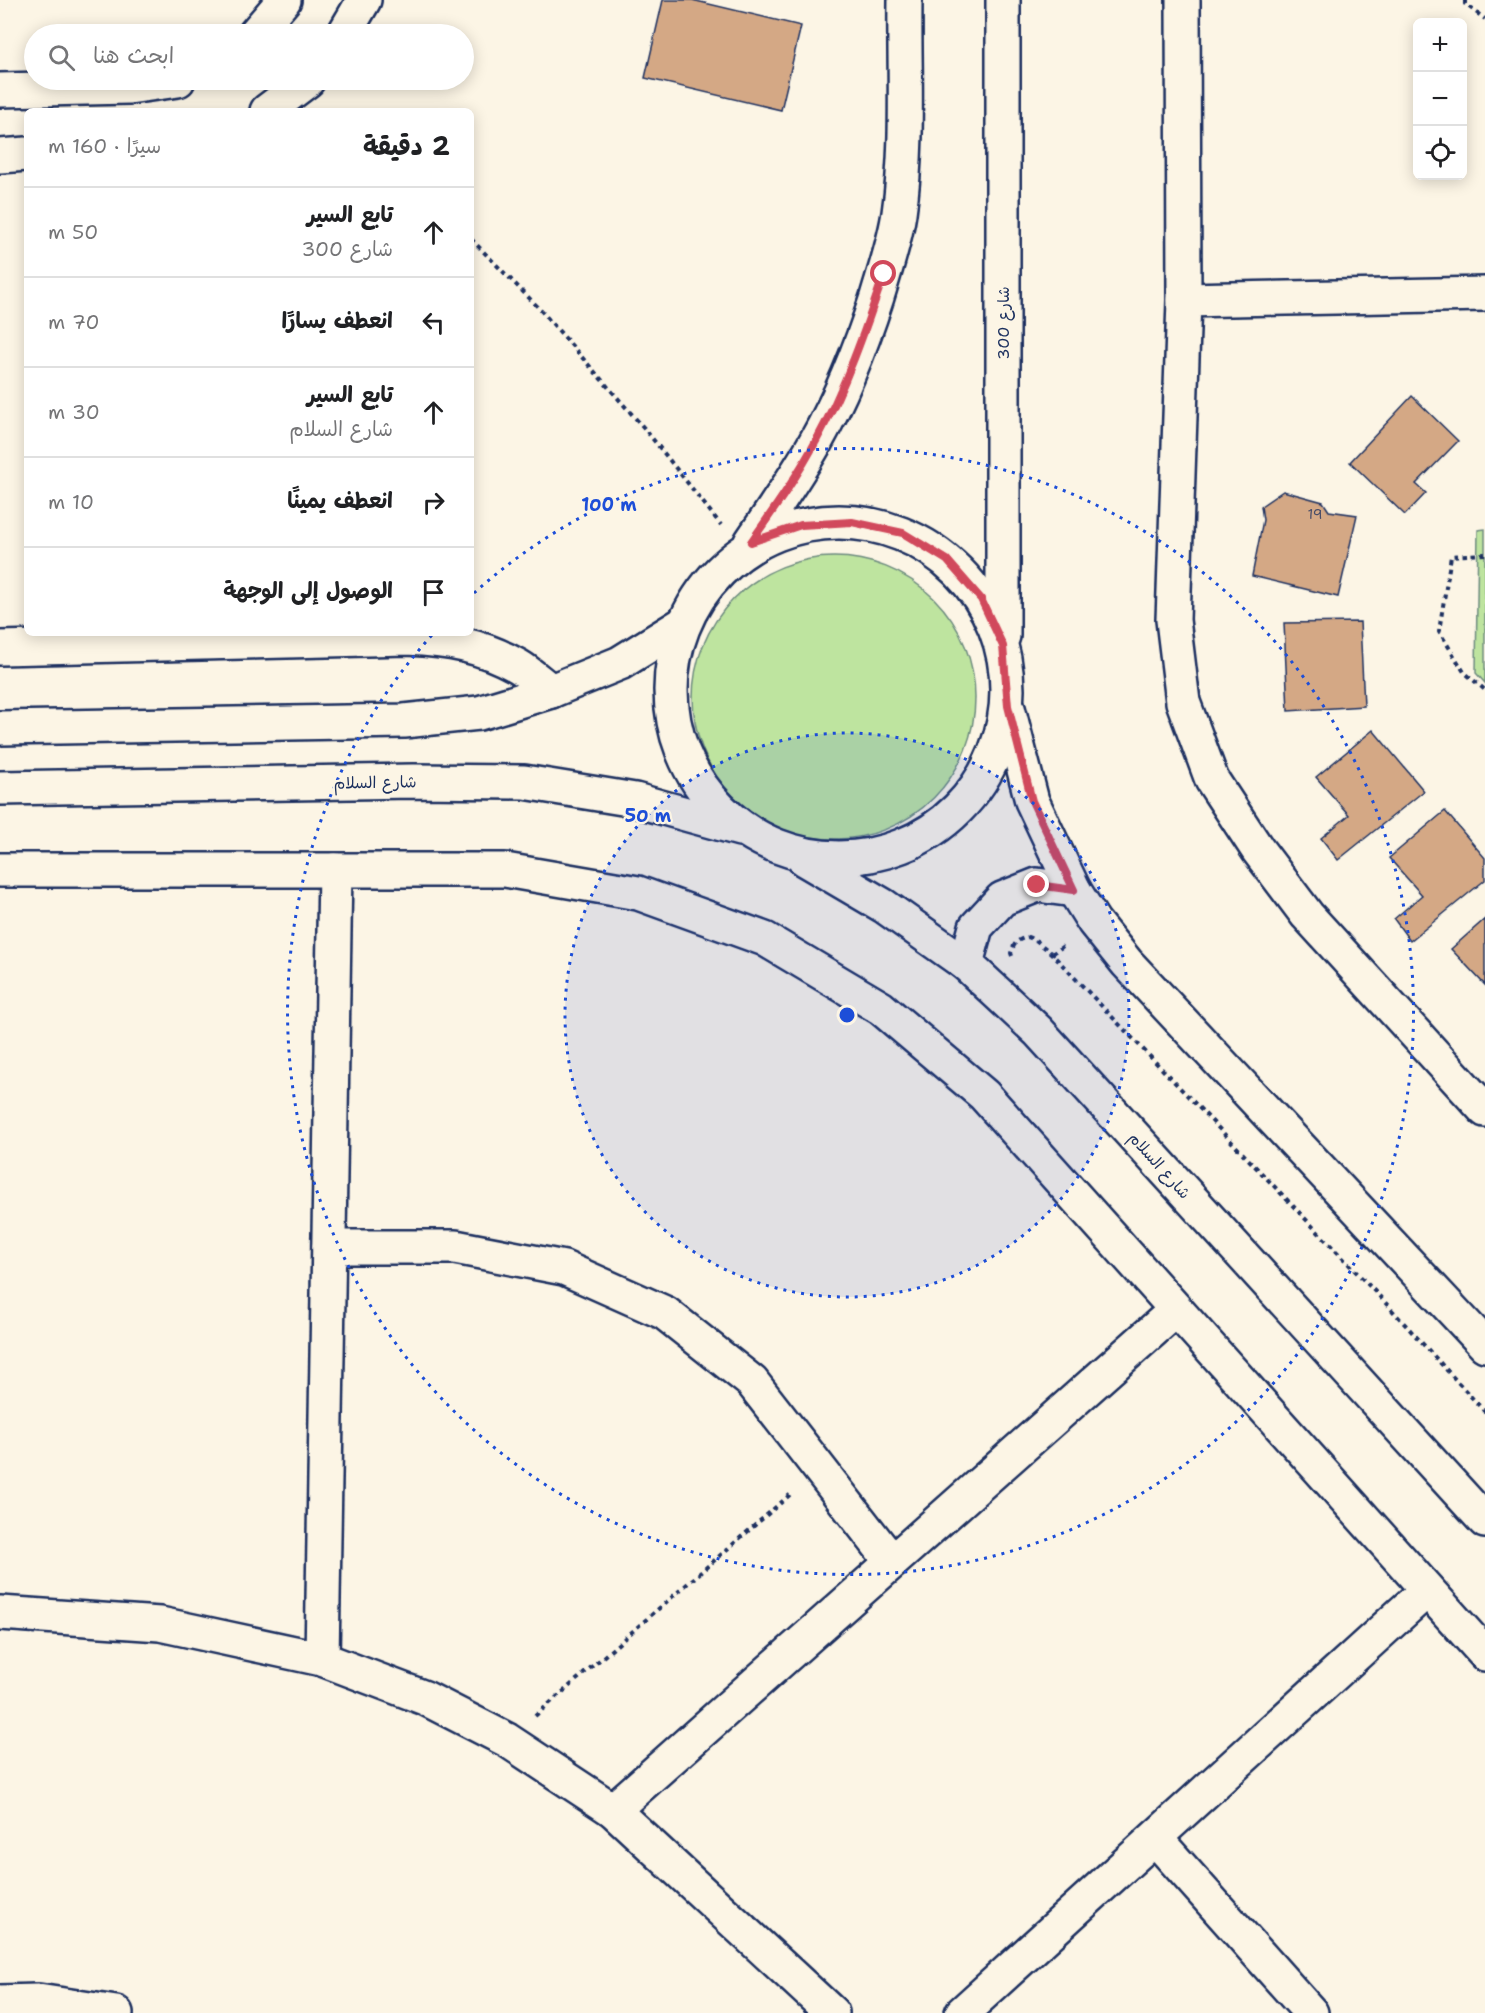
<!DOCTYPE html>
<html lang="ar">
<meta charset="utf-8">
<style>
:root{--surface:#fff;--page:#f2f2f2;--text:#202124;--muted:#757577;--line:#e0e0e0}
body{margin:0;font-family:"Shantell Sans","Playpen Sans Arabic",sans-serif;background:var(--page);color:var(--text);direction:rtl}
.controls{position:absolute;right:18px;top:18px;display:grid;overflow:hidden;border-radius:9px;box-shadow:0 3px 15px #0003}
.controls button{width:54px;height:54px;display:grid;place-items:center;padding:0;border:0;border-bottom:2px solid var(--line);background:var(--surface);color:var(--text);font:30px sans-serif}
.stop{position:absolute;width:18px;height:18px;margin:-14px;border:4px solid #d1495b;border-radius:50%;background:#fff}
.stop.end{background:#d1495b;border-color:#fff;box-shadow:0 2px 6px #0008}
.list{margin:0;padding:0;list-style:none}
h2{display:flex;justify-content:space-between;align-items:center;height:78px;margin:0;padding:0 24px;font-size:26px}
h2 small{font-size:20px;font-weight:400;color:var(--muted)}
.list li{display:grid;grid-template-columns:39px 1fr auto;gap:18px;align-items:center;box-sizing:border-box;height:90px;padding:0 24px;border-top:2px solid var(--line)}
.list b{display:block;font-size:22px;white-space:nowrap}
.list p{margin:0;font-size:20px;white-space:nowrap;color:var(--muted)}
.list em{font-size:20px;font-style:normal;color:var(--muted)}
.icon{flex:none;width:33px;height:33px;fill:none;stroke:currentColor;stroke-width:2;stroke-linecap:round;stroke-linejoin:round}
.map{position:relative;flex:none;width:1485px;height:2013px;overflow:hidden;direction:ltr}
.search{position:absolute;background:var(--surface);box-shadow:0 3px 15px #0003;left:24px;top:24px;width:450px;height:66px;display:flex;align-items:center;gap:15px;box-sizing:border-box;padding:0 21px;border-radius:33px;color:var(--muted);font-size:22px}
.panel{position:absolute;background:var(--surface);box-shadow:0 3px 15px #0003;left:24px;top:108px;width:450px;height:528px;border-radius:9px;direction:rtl}
.map>svg:first-child{display:block}
</style>
<div class="map">
<svg width="1485" height="2013" viewBox="0 0 1485 2013">
<rect width="100%" height="100%" fill="#fcf5e5"/>
<filter id="ink" filterUnits="userSpaceOnUse"><feTurbulence type="fractalNoise" baseFrequency=".0167" numOctaves="2"/><feDisplacementMap in="SourceGraphic" scale="12" xChannelSelector="R" yChannelSelector="G"/><feConvolveMatrix kernelMatrix="1 2 1 2 8 2 1 2 1" color-interpolation-filters="sRGB"/></filter>
<g filter="url(#ink)">
<!-- green -->
<g fill="#bee49f" stroke="#6c8a7e" stroke-width="1.5">
<polygon points="1485,529 1485,683 1476,673 1478,530"/>
<circle cx="834" cy="698" r="141"/>
</g>
<!-- building -->
<g fill="#d4a885" stroke="#1b2f5e" stroke-width="1.5">
<polygon points="663,0 692,0 801,26 781,110 645,78"/>
<polygon points="1412,396 1458,441 1416,484 1426,493 1405,515 1350,462"/>
<polygon points="1283,491 1323,502 1329,511 1357,515 1338,597 1252,576 1263,520 1261,506"/>
<polygon points="1360,622 1364,706 1288,711 1284,623"/>
<polygon points="1373,730 1424,791 1338,860 1321,838 1349,815 1316,777"/>
<polygon points="1445,811 1485,858 1485,880 1410,941 1394,919 1422,895 1389,858"/>
<polygon points="1485,919 1485,985 1451,949"/>
</g>
<g fill="none" stroke-linecap="round" stroke-linejoin="round">
<defs>
<g id="minor">
<polyline points="1183,0 1184,300 1173,620 1183,702 1212,780 1258,850 1307,915 1485,1110"/>
<polyline points="255,34 284,0"/>
<polyline points="344,34 364,0"/>
<polyline points="0,90 129,87 178,80"/>
<polyline points="267,111 308,80"/>
<polyline points="0,156 27,154"/>
<polyline points="1184,300 1485,294"/>
<circle cx="839" cy="690" r="168"/>
<path d="M751,542C773,510 795,478 815,443C841,397 861,347 877,297C885,270 895,241 899,213C909,143 904,71 905,0"/>
<polyline points="1003,636 1003,0"/>
<path d="M0,648L407,638C448,640 481,645 518,666C530,673 540,683 551,691"/>
<polyline points="1008,708 1032,801 1074,890 1094,922 1127,963 1485,1345"/>
<polyline points="0,728 404,721 479,713 551,691 620,663 683,624"/>
<polyline points="0,788 413,781 524,782 635,800 740,829"/>
<polyline points="804,859 884,906 966,964 1038,1031 1485,1521"/>
<polyline points="0,870 505,870 638,893 765,939 881,1008 984,1095 1485,1654"/>
<polyline points="966,964 976,927 1002,899 1037,885 1074,890"/>
<polyline points="329,1247 455,1247 564,1268 665,1313 752,1382 892,1562"/>
<polyline points="0,1613 160,1624 322,1659 425,1698 507,1740 613,1810 832,2013"/>
<polyline points="322,1659 335,870"/>
<polyline points="613,1810 1176,1310"/>
<polyline points="1155,1838 1311,2013"/>
<polyline points="0,2002 38,2001 116,2013"/>
<polyline points="962,2013 1427,1590"/>
</g>
</defs>
<!-- minor casing -->
<use href="#minor" stroke="#1b2f5e" stroke-width="38"/>
<!-- path -->
<g stroke="#1b2f5e" stroke-width="4" stroke-dasharray="4.5 4.5" stroke-linecap="butt">
<polyline points="1465,0 1465,4 1485,19"/>
<polyline points="471,239 537,306 644,428 721,525"/>
<polyline points="1485,554 1451,556 1439,631 1464,672 1485,690"/>
<polyline points="1052,954 1066,944"/>
<path d="M1012,956L1011,953C1014,943 1018,939 1028,937L1037,941L1052,954L1381,1298L1485,1412"/>
<polyline points="535,1716 792,1493"/>
</g>
<!-- minor -->
<use href="#minor" stroke="#fcf5e5" stroke-width="33"/>
</g>
</g>
<g fill="none" stroke-linecap="round" stroke-linejoin="round" filter="url(#ink)">
<!-- route -->
<path stroke="#d1495b" stroke-width="8" d="M884,274C865,331 845,388 816,441C797,477 774,509 751,542L801,525L852,522L903,533L947,560L981,599L1003,646L1008,706L1032,801L1074,890L1037,885"/>
</g>
<!-- distance rings -->
<circle cx="847" cy="1015" r="282" fill="#1d4ed8" fill-opacity=".12"/>
<g fill="none" stroke="#1d4ed8" stroke-width="3" stroke-dasharray="3 6">
<circle cx="847" cy="1015" r="282"/>
<path d="M474 593A563 563 0 1 1 432 635"/>
</g>
<g text-anchor="middle" stroke-width="4.5" stroke-linejoin="round" paint-order="stroke">
<!-- number labels -->
<g font-size="14" fill="#494d68">
<text x="1315" y="519">19</text>
</g>
<!-- street labels -->
<g font-size="16" fill="#1b2f5e" stroke="#fcf5e5">
<text transform="translate(1003 323) rotate(-90)" y="6">شارع 300</text>
<text transform="translate(375 782) rotate(-1)" y="6">شارع السلام</text>
<text transform="translate(1160 1165) rotate(48)" y="6">شارع السلام</text>
</g>
</g>
<circle cx="847" cy="1015" r="9" fill="#1d4ed8" stroke="#fcf5e5" stroke-width="3"/>
<g font-size="18" text-anchor="middle" font-weight="bold" fill="#1d4ed8" stroke="#fcf5e5" stroke-width="4.5" stroke-linejoin="round" paint-order="stroke">
<text x="609" y="511">100 m</text>
<text x="648" y="822">50 m</text>
</g>
</svg>
<div class="controls">
<button>+</button>
<button>−</button>
<button><svg class="icon" aria-label="locate" viewBox="0 0 24 24"><circle cx="12" cy="12" r="6"/><path d="M12 2v4M12 18v4M2 12h4M18 12h4"/></svg></button>
</div>
<div class="stop" style="left:884px;top:274px"></div>
<div class="stop end" style="left:1037px;top:885px"></div>
<div class="search"><svg class="icon" aria-label="search" viewBox="0 0 24 24"><circle cx="10" cy="10" r="6"/><path d="M15 15l6 6"/></svg>ابحث هنا</div>
<section class="panel">
<h2>2 دقيقة<small>سيرًا · 160 m</small></h2>
<ul class="list">
<li><svg class="icon" aria-label="ahead" viewBox="0 0 24 24"><path d="M12 20V5M6 11l6-6 6 6"/></svg><div><b>تابع السير</b><p>شارع 300</p></div><em>50 m</em></li>
<li><svg class="icon" aria-label="left" viewBox="0 0 24 24"><path d="M17 20v-9H6M10 6l-5 5 5 5"/></svg><div><b>انعطف يسارًا</b></div><em>70 m</em></li>
<li><svg class="icon" aria-label="ahead" viewBox="0 0 24 24"><path d="M12 20V5M6 11l6-6 6 6"/></svg><div><b>تابع السير</b><p>شارع السلام</p></div><em>30 m</em></li>
<li><svg class="icon" aria-label="right" viewBox="0 0 24 24"><path d="M7 20v-9h11M14 6l5 5-5 5"/></svg><div><b>انعطف يمينًا</b></div><em>10 m</em></li>
<li><svg class="icon" aria-label="arrive" viewBox="0 0 24 24"><path d="M6 21V4h12l-3 4 3 4H6"/></svg><div><b>الوصول إلى الوجهة</b></div></li>
</ul>
</section>
</div>
